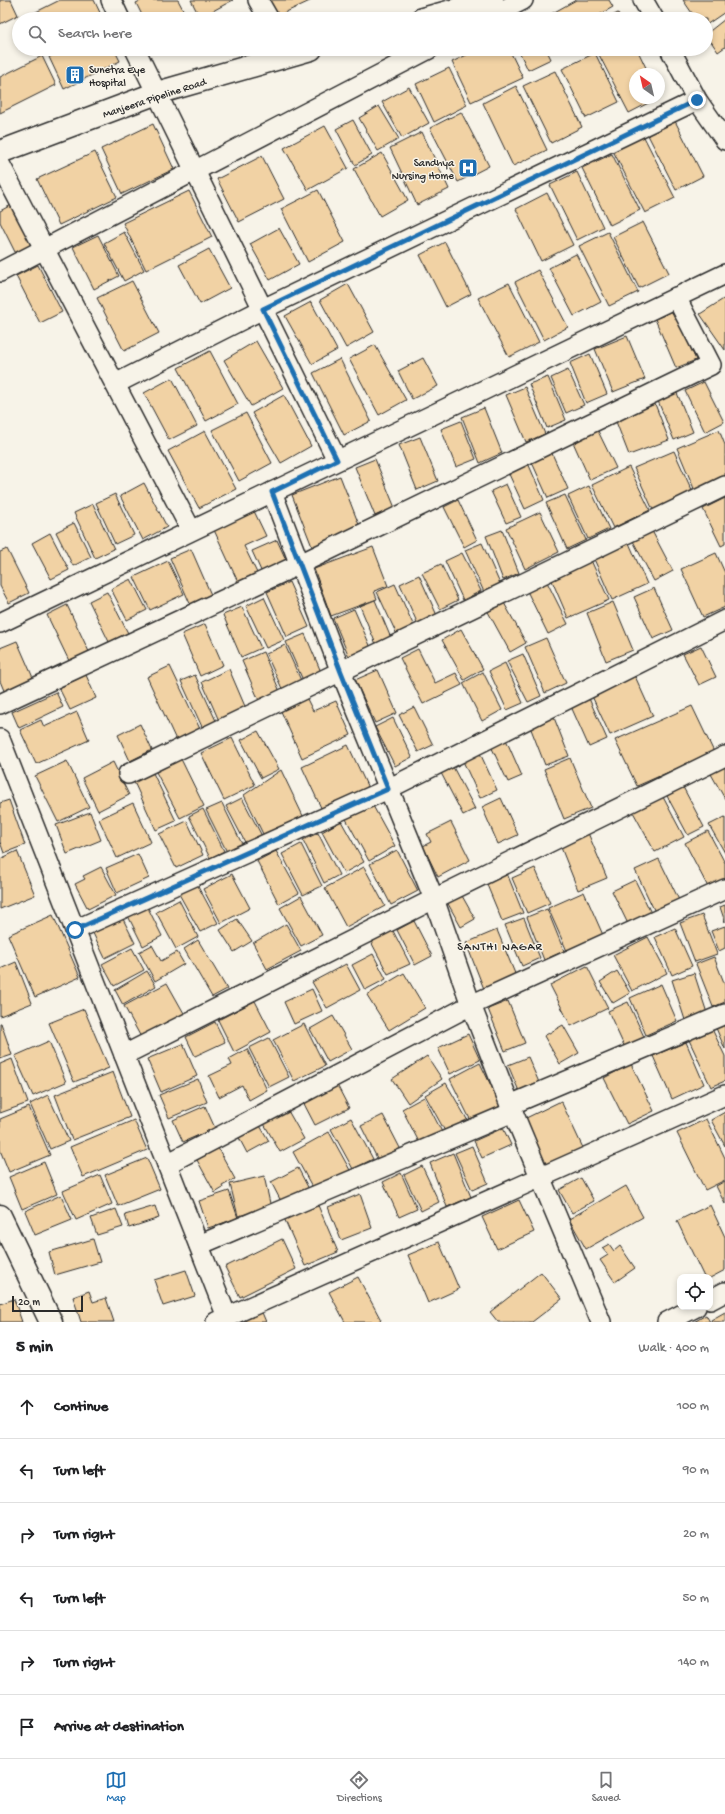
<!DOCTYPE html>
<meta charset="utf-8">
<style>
:root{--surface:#fff;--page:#f2f2f2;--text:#202124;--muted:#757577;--line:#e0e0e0;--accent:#1f6fb2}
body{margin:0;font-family:"Gochi Hand",sans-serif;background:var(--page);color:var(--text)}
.controls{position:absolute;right:12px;bottom:12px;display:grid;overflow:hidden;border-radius:8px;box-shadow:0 2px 6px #0003}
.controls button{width:36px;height:36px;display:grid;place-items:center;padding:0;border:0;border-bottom:1px solid var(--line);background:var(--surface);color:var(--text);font:20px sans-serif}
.compass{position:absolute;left:629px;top:68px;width:36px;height:36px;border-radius:50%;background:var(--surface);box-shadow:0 2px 6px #0003;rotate:326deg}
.scale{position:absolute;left:12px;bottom:10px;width:71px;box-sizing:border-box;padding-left:4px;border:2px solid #2b2b2b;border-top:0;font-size:11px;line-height:14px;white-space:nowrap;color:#2b2b2b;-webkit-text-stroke:3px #f7f3e8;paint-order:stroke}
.stop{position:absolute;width:12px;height:12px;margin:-9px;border:3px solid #1f6fb2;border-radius:50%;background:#fff}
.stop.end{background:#1f6fb2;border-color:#fff;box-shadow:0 1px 4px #0008}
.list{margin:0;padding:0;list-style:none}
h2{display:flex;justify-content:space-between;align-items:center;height:52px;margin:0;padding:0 16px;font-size:17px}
h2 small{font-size:13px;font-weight:400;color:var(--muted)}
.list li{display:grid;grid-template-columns:26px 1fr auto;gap:12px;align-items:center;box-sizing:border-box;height:64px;padding:0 16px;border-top:1px solid var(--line)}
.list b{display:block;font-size:15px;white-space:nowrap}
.list em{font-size:13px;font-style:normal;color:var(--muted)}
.icon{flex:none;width:22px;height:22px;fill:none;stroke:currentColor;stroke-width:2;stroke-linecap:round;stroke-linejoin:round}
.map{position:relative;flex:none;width:725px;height:1322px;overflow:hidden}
.search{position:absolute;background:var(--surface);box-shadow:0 2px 6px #0003;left:12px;right:12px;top:12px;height:44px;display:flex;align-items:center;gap:10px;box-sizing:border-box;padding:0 14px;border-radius:22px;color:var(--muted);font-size:15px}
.sheet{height:436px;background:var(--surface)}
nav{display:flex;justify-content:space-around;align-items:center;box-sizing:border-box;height:56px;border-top:1px solid var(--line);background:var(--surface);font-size:11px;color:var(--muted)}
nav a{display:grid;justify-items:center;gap:2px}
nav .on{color:var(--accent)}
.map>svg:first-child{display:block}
</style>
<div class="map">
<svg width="725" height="1322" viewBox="0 0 725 1322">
<rect width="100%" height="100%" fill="#f7f3e8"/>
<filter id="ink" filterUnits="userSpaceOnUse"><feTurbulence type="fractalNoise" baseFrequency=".025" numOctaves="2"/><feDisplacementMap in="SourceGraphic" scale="8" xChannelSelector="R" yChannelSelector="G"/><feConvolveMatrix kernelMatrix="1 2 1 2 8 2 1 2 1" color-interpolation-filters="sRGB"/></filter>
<g filter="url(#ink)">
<!-- building -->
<g fill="#f1d2a4" stroke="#2b2b2b">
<polygon points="0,0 11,0 18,15 0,24"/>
<polygon points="60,0 94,0 103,19 35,19 32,14"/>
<polygon points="142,0 178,0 188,19 144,19 136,3"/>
<polygon points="191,0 233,0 200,18"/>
<polygon points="262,0 312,0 271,19"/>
<polygon points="576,0 609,0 613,7 592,19 542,19"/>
<polygon points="683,0 725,0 725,12 706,25 706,19 696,19"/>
<polygon points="618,13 621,19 606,19"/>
<polygon points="725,19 725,47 718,52 706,34"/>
<polygon points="65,49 114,49 120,61 64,89 49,57"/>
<polygon points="479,49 509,49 523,78 471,102 452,62"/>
<polygon points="518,49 546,49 551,59 528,70"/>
<polygon points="596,49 637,49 649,74 635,74 635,98 658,98 629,113"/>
<polygon points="595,53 619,102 586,118 562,69"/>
<polygon points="42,56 56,85 0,113 0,77"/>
<polygon points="449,68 467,105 434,122 416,84"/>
<polygon points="555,71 582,127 551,143 523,86"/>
<polygon points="516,86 547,150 513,166 483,103"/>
<polygon points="409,87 429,123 402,138 382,102"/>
<polygon points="379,106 399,139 378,151 359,118"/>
<polygon points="461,112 489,166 458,182 430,128"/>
<polygon points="353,120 372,155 355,165 336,129"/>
<polygon points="675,121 703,176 676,190 648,135"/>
<polygon points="153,124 174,169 122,194 101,149"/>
<polygon points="325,126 348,168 308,190 284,148"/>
<polygon points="422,132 449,189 417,205 390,148"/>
<polygon points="642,133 675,198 645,213 612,149"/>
<polygon points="95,152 117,197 59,225 37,179"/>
<polygon points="382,153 408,200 380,216 354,169"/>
<polygon points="612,154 640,210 610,225 582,168"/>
<polygon points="262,156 284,199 239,222 217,179"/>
<polygon points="577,172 603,227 577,240 550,185"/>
<polygon points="318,190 345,242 308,262 281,209"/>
<polygon points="189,191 212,237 146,270 123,223"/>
<polygon points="547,193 573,245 541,261 516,209"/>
<polygon points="15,203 36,244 16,254 0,222 0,211"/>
<polygon points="643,222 669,273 639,288 613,237"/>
<polygon points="279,228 299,264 270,280 250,244"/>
<polygon points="124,232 144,270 124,281 104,243"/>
<polygon points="608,232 638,292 609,306 579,246"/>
<polygon points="98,235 119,276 94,289 73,247"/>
<polygon points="445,242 471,294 446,307 420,255"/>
<polygon points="209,249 230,288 200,304 179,265"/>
<polygon points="576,254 601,302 574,316 549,268"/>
<polygon points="38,265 62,312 40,323 16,276"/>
<polygon points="538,270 568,327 544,340 515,282"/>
<polygon points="132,281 159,333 124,351 97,298"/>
<polygon points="509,283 539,342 509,357 478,298"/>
<polygon points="348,284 374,332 346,348 320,300"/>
<polygon points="725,298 725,350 700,314"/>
<polygon points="311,302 337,350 312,364 285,316"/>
<polygon points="674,311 696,360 676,368 655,319"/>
<polygon points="627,336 645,379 613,392 595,349"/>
<polygon points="256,341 283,388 251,406 224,360"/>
<polygon points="375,345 406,400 379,415 349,359"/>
<polygon points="210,351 238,404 206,421 178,368"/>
<polygon points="590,354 607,394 586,403 570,363"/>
<polygon points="423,358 438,386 412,399 398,371"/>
<polygon points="340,359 371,421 344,435 313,373"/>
<polygon points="568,370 584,405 566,413 551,378"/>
<polygon points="548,377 566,420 547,428 529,384"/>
<polygon points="172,378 197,426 169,440 144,393"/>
<polygon points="704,382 724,422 705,432 685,391"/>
<polygon points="525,387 545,434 526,442 506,395"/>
<polygon points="677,393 693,432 674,440 658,401"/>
<polygon points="284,395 311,446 281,463 252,413"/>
<polygon points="655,404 669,440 629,455 615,419"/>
<polygon points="484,408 502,453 480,463 462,417"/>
<polygon points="246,413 272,463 239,481 212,430"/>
<polygon points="461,421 476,459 456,467 441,429"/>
<polygon points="597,429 616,468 590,480 572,440"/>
<polygon points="719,430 725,445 725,478 695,491 677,448"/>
<polygon points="205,431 236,489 199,508 168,451"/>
<polygon points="420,437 438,481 417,490 399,445"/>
<polygon points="550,449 568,489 548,498 530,458"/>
<polygon points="674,451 693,493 653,510 634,468"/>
<polygon points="375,459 395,508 375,516 355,467"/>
<polygon points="528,463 544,500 525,509 508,472"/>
<polygon points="629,467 650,510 613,528 592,485"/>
<polygon points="340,476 361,530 313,549 292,495"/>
<polygon points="144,483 167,527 143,540 120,496"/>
<polygon points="506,484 521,517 506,523 491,491"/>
<polygon points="589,486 609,529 588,539 568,496"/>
<polygon points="115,494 134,535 115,544 96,503"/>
<polygon points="565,495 586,540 567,549 546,503"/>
<polygon points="725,498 725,544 721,546 703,509"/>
<polygon points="458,500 477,540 464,547 444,507"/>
<polygon points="93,504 114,549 95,558 74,513"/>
<polygon points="254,511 266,536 244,546 257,573 238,582 214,530"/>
<polygon points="540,512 559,552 525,569 506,528"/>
<polygon points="74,523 91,557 73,566 56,532"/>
<polygon points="502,530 519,573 503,580 486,536"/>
<polygon points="652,531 673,571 654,581 633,541"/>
<polygon points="50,533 69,570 51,579 32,543"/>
<polygon points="277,540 287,562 262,573 252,551"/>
<polygon points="482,543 500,584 484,592 465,550"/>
<polygon points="629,543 647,584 612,600 594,559"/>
<polygon points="373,547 388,586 374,591 377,599 331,616 314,569"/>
<polygon points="7,549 29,593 9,603 0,586 0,552"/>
<polygon points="191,549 212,597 191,606 170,558"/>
<polygon points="462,553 481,591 463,600 445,561"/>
<polygon points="716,553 725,573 725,607 703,617 681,569"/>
<polygon points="590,558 609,600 568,618 550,576"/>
<polygon points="168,561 184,594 150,610 134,577"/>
<polygon points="441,564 458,600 440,609 422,573"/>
<polygon points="419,575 439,620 420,629 400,584"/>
<polygon points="131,579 147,610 127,620 111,589"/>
<polygon points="289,582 309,627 287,637 267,592"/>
<polygon points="547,582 568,624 548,634 527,591"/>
<polygon points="395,584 416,631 399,639 377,592"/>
<polygon points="654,588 673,630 653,639 634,597"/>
<polygon points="107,592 131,639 112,648 89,601"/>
<polygon points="264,597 284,640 266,648 246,606"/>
<polygon points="375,600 393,643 378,649 360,606"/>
<polygon points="503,601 526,643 510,652 487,610"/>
<polygon points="613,602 633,650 606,661 587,613"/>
<polygon points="67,605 91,656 71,665 47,615"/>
<polygon points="242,607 261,648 241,657 223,615"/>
<polygon points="354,609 372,650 350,659 333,618"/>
<polygon points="205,624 223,665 200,676 182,634"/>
<polygon points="461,629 483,669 464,680 442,640"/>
<polygon points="305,634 324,679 306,687 286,642"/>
<polygon points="546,638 566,683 545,693 525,647"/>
<polygon points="17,641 34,680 5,693 0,681 0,648"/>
<polygon points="285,645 304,687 285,695 266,654"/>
<polygon points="701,646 716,677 699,685 683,654"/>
<polygon points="418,649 435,683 456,673 462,685 423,704 400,658"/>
<polygon points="263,652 281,694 260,703 242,661"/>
<polygon points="523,654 541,696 528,702 507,661"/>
<polygon points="505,663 523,703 507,710 489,671"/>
<polygon points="170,666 200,729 176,740 147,677"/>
<polygon points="229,669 247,711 220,723 202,682"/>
<polygon points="378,670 397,713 375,723 355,680"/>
<polygon points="483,672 502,710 482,721 463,683"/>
<polygon points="634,674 653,716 610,735 591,694"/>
<polygon points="86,675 96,698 70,710 59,688"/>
<polygon points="195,675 217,723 203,729 181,681"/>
<polygon points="56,692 63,707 19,728 12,712"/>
<polygon points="587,694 607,739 589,747 569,702"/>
<polygon points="306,697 313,711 336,701 351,735 302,758 280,709"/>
<polygon points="692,706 714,752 637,786 615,740"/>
<polygon points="414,707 433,745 418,752 399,715"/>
<polygon points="77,712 89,740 36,764 20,730 41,720 44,727"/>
<polygon points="553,715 569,756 545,765 529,724"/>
<polygon points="393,718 412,757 395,766 375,727"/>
<polygon points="140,724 152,750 130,761 118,735"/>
<polygon points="258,731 279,769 261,778 241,740"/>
<polygon points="504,735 522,776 508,782 489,742"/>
<polygon points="232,738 255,785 224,800 201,753"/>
<polygon points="348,745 369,790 323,812 302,767"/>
<polygon points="479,751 497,790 480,798 462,759"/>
<polygon points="570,758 591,808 564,819 544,769"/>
<polygon points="181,759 204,806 180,818 156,772"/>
<polygon points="67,761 89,807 58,822 35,776"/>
<polygon points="113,762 129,795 98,811 82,778"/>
<polygon points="725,766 725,799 711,774"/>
<polygon points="453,767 475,809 463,815 441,773"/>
<polygon points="281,770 303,816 264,836 244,795"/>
<polygon points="153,773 176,821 156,830 134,782"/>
<polygon points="683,787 704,827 688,835 667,796"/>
<polygon points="663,797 684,837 655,852 633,812"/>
<polygon points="242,798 263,838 247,846 226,806"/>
<polygon points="501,798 518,835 498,844 482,807"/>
<polygon points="9,800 25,845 4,853 0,842 0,803"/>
<polygon points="133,803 151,842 117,858 99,819"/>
<polygon points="222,803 243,846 228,854 206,810"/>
<polygon points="372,804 395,846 369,861 346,819"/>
<polygon points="203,809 224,851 210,858 189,816"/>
<polygon points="90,812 101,840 67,854 56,825"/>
<polygon points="725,817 725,853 709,825"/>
<polygon points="187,821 203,855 176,868 159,834"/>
<polygon points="341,821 364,862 344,873 322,832"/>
<polygon points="451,822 470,860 438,877 423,846 431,842 427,834"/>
<polygon points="708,831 725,863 725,880 709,889 685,843"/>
<polygon points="318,833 339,875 324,883 303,840"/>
<polygon points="588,833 607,878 578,890 560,845"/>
<polygon points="301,844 322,886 303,895 282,854"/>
<polygon points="397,850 418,891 391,905 370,864"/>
<polygon points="17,851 35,895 0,909 0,859"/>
<polygon points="276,851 299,893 279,904 257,861"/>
<polygon points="138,854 149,878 117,893 106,868"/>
<polygon points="659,859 680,902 656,914 635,870"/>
<polygon points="101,867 116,895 88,909 75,884 85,879 83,876"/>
<polygon points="364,867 385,906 346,927 325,888"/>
<polygon points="535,868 550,903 527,913 512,878"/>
<polygon points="506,871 523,913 502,921 485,880"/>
<polygon points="232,874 250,908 221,923 203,889"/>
<polygon points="635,880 652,915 629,926 612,891"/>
<polygon points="197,884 218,923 200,932 179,894"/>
<polygon points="584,892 603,935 567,951 548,908"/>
<polygon points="461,894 475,919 461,927 447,902"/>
<polygon points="301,896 322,935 301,946 280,908"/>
<polygon points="179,900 198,937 176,949 156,912"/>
<polygon points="145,902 162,936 143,946 126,912"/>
<polygon points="725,905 725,922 720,907"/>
<polygon points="547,909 564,951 544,960 527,917"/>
<polygon points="53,915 80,977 35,997 8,935"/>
<polygon points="121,915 135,943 105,958 91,929"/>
<polygon points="702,915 717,954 695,962 680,923"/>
<polygon points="524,918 540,958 522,966 505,925"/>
<polygon points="237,919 252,941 234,952 220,930"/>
<polygon points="414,921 432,956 415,965 397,930"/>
<polygon points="286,924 301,951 267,969 253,943"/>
<polygon points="725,926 725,948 719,951 711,931"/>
<polygon points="391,927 410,964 388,974 369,938"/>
<polygon points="675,928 692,966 672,975 655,937"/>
<polygon points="497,930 516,976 484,989 466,943"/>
<polygon points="648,937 667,973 632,991 613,955"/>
<polygon points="198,940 227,989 212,997 184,949"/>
<polygon points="152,945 161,961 177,952 184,964 155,981 139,952"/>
<polygon points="132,948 144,970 114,986 102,964"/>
<polygon points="373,954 386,979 365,990 352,965"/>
<polygon points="714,957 725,985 725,1002 713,1007 696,964"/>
<polygon points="16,962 32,1003 0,1016 0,969"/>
<polygon points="346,964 360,990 327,1008 312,982"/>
<polygon points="587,966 608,1008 571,1026 550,985"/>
<polygon points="147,971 156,986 123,1005 115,990"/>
<polygon points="617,971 630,993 613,1003 600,982"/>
<polygon points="404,973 425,1008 389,1030 367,995"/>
<polygon points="694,973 707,1013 685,1020 672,980"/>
<polygon points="167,983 185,1015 142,1039 124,1006"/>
<polygon points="661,984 677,1021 646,1035 630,998"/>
<polygon points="312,989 322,1011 294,1024 284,1002"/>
<polygon points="255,1001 271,1032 234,1052 218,1020"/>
<polygon points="508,1001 525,1043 505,1051 488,1009"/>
<polygon points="628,1002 646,1041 626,1050 608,1011"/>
<polygon points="84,1009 109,1068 74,1082 49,1023"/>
<polygon points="333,1016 352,1049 328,1062 310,1029"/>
<polygon points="215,1022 225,1042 195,1056 186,1037"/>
<polygon points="1,1023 12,1055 0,1059 0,1023"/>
<polygon points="304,1024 325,1066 294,1081 273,1040"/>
<polygon points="725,1024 725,1049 716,1028"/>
<polygon points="563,1025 579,1053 560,1064 544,1036"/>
<polygon points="712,1029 725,1056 725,1081 711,1087 689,1040"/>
<polygon points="468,1034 480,1060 450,1074 438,1048"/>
<polygon points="269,1038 289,1077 269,1087 249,1048"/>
<polygon points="49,1041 66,1082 33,1096 15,1056"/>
<polygon points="686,1042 704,1084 672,1099 653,1056"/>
<polygon points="183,1044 197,1076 161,1092 147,1059"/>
<polygon points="247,1049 267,1090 249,1100 242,1085 219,1097 209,1076 232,1065 229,1059"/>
<polygon points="427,1056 442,1079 408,1103 392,1079"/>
<polygon points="528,1057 541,1087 521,1096 508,1065"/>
<polygon points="12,1059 28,1103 0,1113 0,1064"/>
<polygon points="480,1063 501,1106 471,1121 450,1079"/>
<polygon points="631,1064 654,1111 627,1124 604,1078"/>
<polygon points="113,1072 130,1117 72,1140 55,1095"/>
<polygon points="198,1079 207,1102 169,1118 159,1095"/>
<polygon points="336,1083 349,1108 315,1125 302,1100"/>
<polygon points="446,1083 468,1121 446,1133 425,1095"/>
<polygon points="48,1095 69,1141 50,1149 30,1104"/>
<polygon points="424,1097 442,1132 420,1144 402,1109"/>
<polygon points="561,1101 583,1148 544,1166 522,1120"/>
<polygon points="205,1106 215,1128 183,1142 173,1120"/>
<polygon points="29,1107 50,1155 9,1172 0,1150 0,1119"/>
<polygon points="287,1109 304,1139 280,1152 263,1122"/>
<polygon points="725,1112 725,1146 711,1120"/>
<polygon points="383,1115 401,1150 379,1162 361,1126"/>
<polygon points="351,1118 373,1159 353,1169 331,1129"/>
<polygon points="706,1119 725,1158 725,1180 705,1190 677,1133"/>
<polygon points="134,1120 147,1150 83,1177 70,1147"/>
<polygon points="259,1124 269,1141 247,1153 238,1136"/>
<polygon points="503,1128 511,1145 482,1158 474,1141"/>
<polygon points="329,1132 351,1172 315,1192 293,1152"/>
<polygon points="472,1146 488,1183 472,1190 455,1153"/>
<polygon points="218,1148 235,1179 222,1186 223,1188 215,1193 197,1160"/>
<polygon points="453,1153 471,1197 447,1207 430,1163"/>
<polygon points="147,1158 160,1189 118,1206 105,1175"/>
<polygon points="44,1162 57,1194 22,1209 9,1177"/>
<polygon points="422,1166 439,1202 421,1211 404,1175"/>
<polygon points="298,1168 310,1191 283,1205 271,1182"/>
<polygon points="401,1173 417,1209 399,1217 383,1182"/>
<polygon points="100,1175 112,1204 76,1220 63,1191"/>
<polygon points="264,1176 271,1208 238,1216 230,1184"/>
<polygon points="581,1178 594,1201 572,1213 559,1190"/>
<polygon points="725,1181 725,1204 716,1186"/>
<polygon points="626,1186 643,1217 586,1249 569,1219"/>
<polygon points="229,1191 238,1218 208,1228 199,1201"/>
<polygon points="360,1194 372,1228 341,1240 328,1207"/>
<polygon points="61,1195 72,1220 35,1235 25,1211"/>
<polygon points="519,1200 534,1232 497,1249 482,1217"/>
<polygon points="317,1203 338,1252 305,1266 284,1218"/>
<polygon points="710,1205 725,1237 725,1270 710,1278 704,1277 677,1221"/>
<polygon points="155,1206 159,1218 129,1228 125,1215"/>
<polygon points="116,1209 123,1227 97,1235 91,1218"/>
<polygon points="93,1239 100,1262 55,1275 49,1252"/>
<polygon points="282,1239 296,1269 240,1297 225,1267"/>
<polygon points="439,1242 459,1289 428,1303 408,1255"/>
<polygon points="609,1244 614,1251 620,1246 635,1268 615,1282 600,1260 608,1255 602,1248"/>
<polygon points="186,1270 195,1296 163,1306 154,1280"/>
<polygon points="541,1272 562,1299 532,1322 498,1322 490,1312"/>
<polygon points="358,1277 381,1320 377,1322 345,1322 329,1292"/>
<polygon points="89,1291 93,1302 106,1298 114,1322 81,1322 73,1297"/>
<polygon points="14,1299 22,1322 0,1322 0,1304"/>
<polygon points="261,1310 266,1322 235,1322"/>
<polygon points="725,1312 725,1322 712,1322 711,1320"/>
<polygon points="706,1315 710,1322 694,1322"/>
</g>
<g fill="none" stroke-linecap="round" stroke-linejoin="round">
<defs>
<g id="street">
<polyline points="111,0 120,19"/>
<polyline points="258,0 269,19"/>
<polyline points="643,0 654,19"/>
<polyline points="486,19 523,0"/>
<polyline points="135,49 337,460"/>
<polyline points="670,49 697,100 725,140"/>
<polyline points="0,164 191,530"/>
<polyline points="0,272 429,49"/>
<polyline points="115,384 263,309 697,100"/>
<polyline points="272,492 341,672 434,899 471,1005 510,1105 601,1322"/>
<polyline points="0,623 725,274"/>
<polyline points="0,704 300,564 711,365 676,297"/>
<polyline points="0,739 227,1317"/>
<polyline points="128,774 725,486"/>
<polyline points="75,930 388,789 725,620"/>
<polyline points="124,1055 434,899 725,756"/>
<polyline points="510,1105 725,1014"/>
<polyline points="167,1164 471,1005 725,889"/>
<polyline points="199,1245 513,1112"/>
<polyline points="710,1300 725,1292"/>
<polyline points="216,1322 725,1095"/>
<polyline points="667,1322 696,1307"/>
</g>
<g id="secondary">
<polyline points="422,19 492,0"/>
<polyline points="0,152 157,93 311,49"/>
<polyline points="0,1216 51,1322"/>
</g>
</defs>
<!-- street casing -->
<use href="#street" stroke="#2b2b2b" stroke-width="22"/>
<!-- secondary casing -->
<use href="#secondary" stroke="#2b2b2b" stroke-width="25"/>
<!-- street -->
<use href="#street" stroke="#f7f3e8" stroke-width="19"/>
<!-- secondary -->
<use href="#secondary" stroke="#f7f3e8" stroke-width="22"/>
</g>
</g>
<g fill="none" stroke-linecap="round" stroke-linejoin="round" filter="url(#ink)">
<!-- route -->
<polyline stroke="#1f6fb2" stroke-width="5" points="75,930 388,789 341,672 272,492 337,460 263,309 697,100"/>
</g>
<!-- icons -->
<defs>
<symbol id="building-square" viewBox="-11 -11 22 22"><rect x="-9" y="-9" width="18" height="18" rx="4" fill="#1f6fb2" stroke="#f7f3e8"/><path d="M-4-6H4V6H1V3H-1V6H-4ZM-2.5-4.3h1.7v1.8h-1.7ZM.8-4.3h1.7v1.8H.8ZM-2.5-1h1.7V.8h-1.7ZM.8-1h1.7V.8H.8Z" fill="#fff"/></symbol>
<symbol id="hospital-square" viewBox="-11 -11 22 22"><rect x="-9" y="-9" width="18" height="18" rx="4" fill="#1f6fb2" stroke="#f7f3e8"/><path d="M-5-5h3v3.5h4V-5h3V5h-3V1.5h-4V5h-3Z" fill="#fff"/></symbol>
</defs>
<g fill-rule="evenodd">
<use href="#building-square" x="64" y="64" width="22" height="22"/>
<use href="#hospital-square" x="457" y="157" width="22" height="22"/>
</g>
<g text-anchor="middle" stroke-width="3" stroke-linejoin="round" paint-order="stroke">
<!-- poi labels -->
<g font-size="11" fill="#2b2b2b" stroke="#f7f3e8" text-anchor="start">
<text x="89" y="73">Sunetra Eye<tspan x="89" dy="13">Hospital</tspan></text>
<text x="454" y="166" text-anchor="end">Sandhya<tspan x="454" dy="13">Nursing Home</tspan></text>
</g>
<!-- street labels -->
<g font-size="11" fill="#2b2b2b" stroke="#f7f3e8">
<text transform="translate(154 97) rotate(-18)" y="4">Manjeera Pipeline Road</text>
</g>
<!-- neighbourhood labels -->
<g font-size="12" letter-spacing="1" fill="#2b2b2b" stroke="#f7f3e8">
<text x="500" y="950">SANTHI NAGAR</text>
</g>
</g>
</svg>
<div class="controls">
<button><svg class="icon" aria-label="locate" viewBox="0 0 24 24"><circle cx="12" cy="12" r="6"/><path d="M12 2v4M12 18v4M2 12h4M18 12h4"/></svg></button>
</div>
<svg class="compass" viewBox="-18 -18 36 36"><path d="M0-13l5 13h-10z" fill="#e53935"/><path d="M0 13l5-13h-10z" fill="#757577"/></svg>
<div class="scale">20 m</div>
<div class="stop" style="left:75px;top:930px"></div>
<div class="stop end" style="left:697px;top:100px"></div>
<div class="search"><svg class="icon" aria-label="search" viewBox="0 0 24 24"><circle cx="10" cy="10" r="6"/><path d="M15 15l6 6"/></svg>Search here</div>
</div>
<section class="sheet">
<h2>5 min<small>Walk · 400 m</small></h2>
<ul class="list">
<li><svg class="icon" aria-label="ahead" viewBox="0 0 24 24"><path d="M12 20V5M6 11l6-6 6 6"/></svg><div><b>Continue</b></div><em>100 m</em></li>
<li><svg class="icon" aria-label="left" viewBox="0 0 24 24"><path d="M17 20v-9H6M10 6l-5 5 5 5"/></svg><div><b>Turn left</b></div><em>90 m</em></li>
<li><svg class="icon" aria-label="right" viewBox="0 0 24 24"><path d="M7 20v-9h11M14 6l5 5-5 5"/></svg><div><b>Turn right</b></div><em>20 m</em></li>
<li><svg class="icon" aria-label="left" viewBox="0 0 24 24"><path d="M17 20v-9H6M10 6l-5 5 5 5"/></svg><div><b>Turn left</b></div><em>50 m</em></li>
<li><svg class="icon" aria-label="right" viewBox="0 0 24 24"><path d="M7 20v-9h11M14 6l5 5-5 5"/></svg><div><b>Turn right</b></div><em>140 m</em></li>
<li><svg class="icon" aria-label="arrive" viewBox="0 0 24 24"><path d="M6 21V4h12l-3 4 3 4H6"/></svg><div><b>Arrive at destination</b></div></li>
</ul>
</section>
<nav>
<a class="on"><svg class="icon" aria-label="map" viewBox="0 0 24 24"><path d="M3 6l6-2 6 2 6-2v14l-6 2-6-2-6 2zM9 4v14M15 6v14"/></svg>Map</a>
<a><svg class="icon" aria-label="directions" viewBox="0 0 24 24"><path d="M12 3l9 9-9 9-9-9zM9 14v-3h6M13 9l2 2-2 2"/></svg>Directions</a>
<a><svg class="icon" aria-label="saved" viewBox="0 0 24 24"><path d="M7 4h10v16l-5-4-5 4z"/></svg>Saved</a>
</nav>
